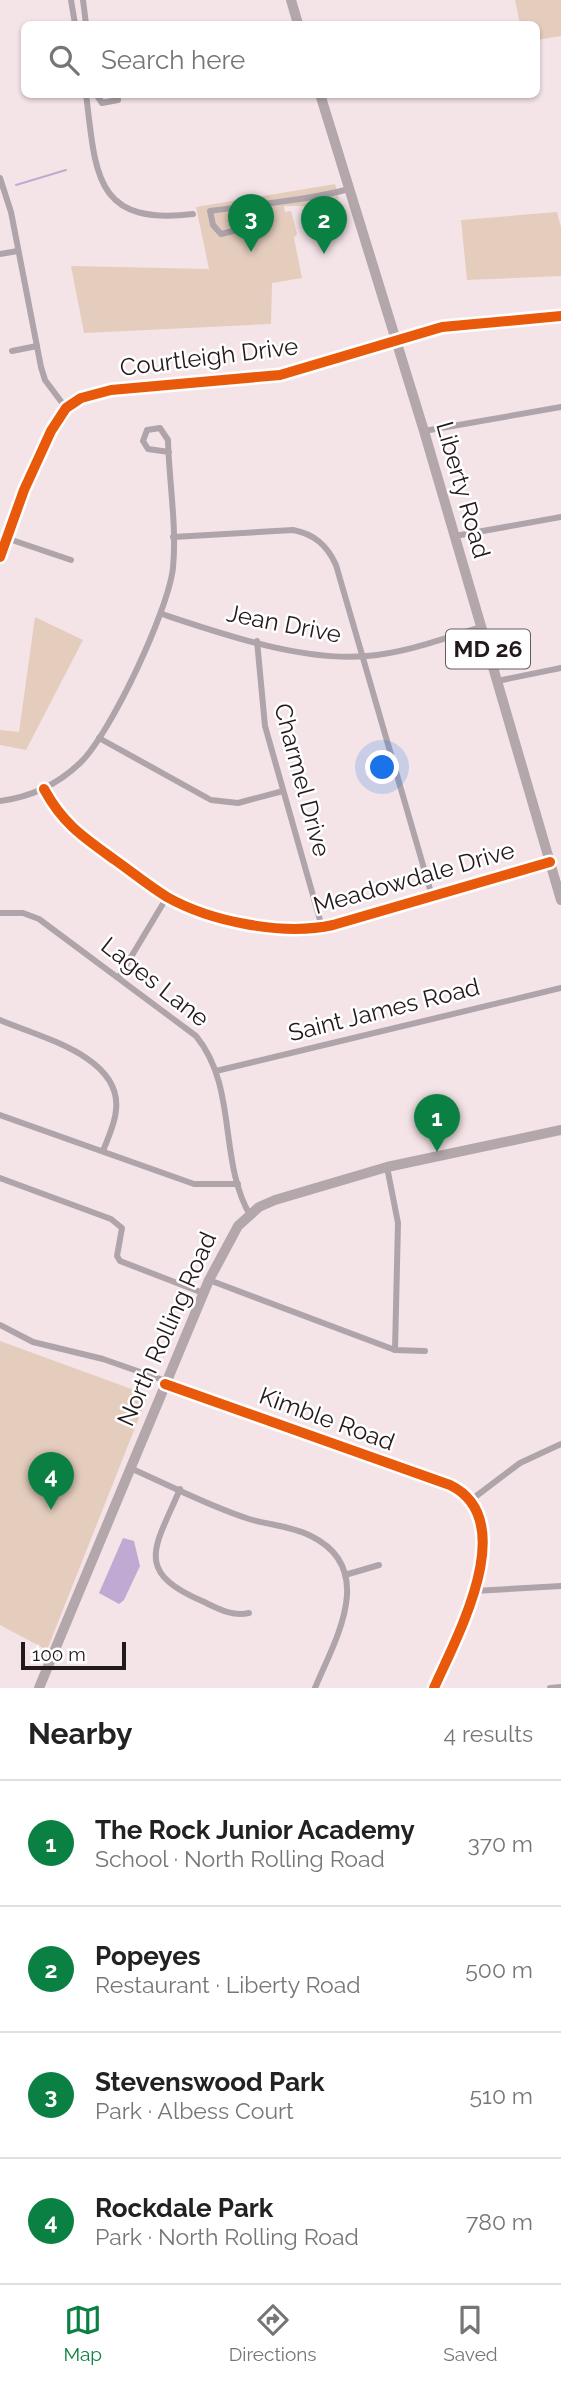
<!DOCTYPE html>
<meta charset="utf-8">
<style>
:root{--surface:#fff;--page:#f2f2f2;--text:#222;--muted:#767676;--line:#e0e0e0;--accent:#0b8043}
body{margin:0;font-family:Raleway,sans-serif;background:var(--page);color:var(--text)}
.scale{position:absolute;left:21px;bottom:18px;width:105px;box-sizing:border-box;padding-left:7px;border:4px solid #23181a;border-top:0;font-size:19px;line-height:24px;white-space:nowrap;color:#23181a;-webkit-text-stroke:5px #fff;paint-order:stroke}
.you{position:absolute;left:383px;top:768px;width:24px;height:24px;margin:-18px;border:5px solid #fff;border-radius:50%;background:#1a73e8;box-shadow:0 0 0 10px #1a73e833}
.badge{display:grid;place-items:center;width:46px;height:46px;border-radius:50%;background:var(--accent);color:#fff;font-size:23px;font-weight:700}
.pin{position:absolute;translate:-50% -58px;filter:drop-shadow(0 2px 4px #0008)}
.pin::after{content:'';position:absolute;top:37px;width:24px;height:21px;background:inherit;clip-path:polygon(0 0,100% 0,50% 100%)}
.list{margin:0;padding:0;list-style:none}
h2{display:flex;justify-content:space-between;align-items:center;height:91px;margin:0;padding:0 28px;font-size:30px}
h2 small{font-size:23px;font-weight:400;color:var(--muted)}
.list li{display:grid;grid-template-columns:46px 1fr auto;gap:21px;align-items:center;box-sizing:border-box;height:126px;padding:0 28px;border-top:2px solid var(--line)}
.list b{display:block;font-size:26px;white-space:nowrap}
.list p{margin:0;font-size:23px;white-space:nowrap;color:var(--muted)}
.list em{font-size:23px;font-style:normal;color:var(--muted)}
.icon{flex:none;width:38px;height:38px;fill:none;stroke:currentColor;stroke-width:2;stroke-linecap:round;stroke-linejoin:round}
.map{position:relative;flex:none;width:561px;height:1688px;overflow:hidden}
.search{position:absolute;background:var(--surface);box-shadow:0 2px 5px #0004;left:21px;right:21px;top:21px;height:77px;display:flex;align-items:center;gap:18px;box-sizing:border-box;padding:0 24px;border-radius:10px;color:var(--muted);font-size:26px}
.sheet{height:595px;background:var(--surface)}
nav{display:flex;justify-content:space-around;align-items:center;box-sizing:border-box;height:98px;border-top:2px solid var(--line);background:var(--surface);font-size:19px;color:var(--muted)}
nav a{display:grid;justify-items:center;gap:4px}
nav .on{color:var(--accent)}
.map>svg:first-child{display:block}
</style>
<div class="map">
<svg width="561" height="1688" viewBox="0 0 561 1688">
<rect width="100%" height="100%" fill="#f5e4e7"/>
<!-- green -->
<g fill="#e5cdbe">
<polygon points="515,0 561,0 561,36 537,40 536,24 520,24"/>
<polygon points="335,184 339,199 307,206 284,206 285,212 291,211 297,234 294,238 302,278 272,283 271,324 84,333 71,266 209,269 196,207"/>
<polygon points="557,212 561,227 561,276 467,280 461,220"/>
<polygon points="35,617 83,640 26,750 0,745 0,730 19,732"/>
<polygon points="0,1341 148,1395 47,1650 0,1625"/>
</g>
<!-- water -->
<polygon fill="#c0a9d2" points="123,1538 134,1541 140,1566 124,1600 119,1604 99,1593"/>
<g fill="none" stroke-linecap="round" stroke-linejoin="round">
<!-- stream -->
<polyline stroke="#c0a9d2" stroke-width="2" points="16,185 66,170"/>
<!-- minor -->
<g stroke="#afa4aa" stroke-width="6">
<polyline points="71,0 75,24"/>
<polyline points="83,0 86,24"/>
<path d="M86,94C96,174 94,226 193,214"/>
<polyline points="96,94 102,103 118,100 117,94"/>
<polyline points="0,178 11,212 41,367 45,380 66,408"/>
<path d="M256,204L258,218L253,226L221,234L213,225L210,211C257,204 304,201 349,189"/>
<polyline points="0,254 18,251"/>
<polyline points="12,351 37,346"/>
<polyline points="424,431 561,407"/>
<polyline points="455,536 561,517"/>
<path d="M173,537L293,530C314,534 327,545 336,565L432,896"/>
<polyline points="6,538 71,560"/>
<path d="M0,557C10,524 44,426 68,406C99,380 231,383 278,375C318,369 357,352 396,340"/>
<path d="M162,614C222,634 303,662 367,656C406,653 444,638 482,627"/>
<polyline points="257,641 265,726 322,927"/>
<polyline points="497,681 561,668"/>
<polyline points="99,738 211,800 238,803 283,791"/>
<path d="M44,789C63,824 83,837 115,860C132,872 149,886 167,897C211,922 284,936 333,925L550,862"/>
<path d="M0,801C31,797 57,785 80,763C111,733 168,611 173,568C177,526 169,482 168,440L160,428L147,430L143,441L148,449L169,452"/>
<path d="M0,913H23L39,919L196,1036C238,1087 218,1160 250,1215"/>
<polyline points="119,977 167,897"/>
<path d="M0,1020C39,1037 122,1056 116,1110C115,1124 108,1138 103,1151"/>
<polyline points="216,1071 561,988"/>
<polyline points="0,1115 194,1184 238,1184"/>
<polyline points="387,1167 398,1223 395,1350"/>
<polyline points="0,1178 111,1219 122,1228 117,1256 120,1261 203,1293"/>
<polyline points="209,1280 395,1350 425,1351"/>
<polyline points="0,1325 33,1342 103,1359 166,1381"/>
<path d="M165,1384L450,1485C522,1520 456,1638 434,1688"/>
<path d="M130,1468C169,1485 208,1506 249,1519C269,1525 292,1526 311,1536C378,1569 335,1640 315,1688"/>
<path d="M180,1489C156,1546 132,1571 202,1601C217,1608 232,1617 249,1613"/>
<polyline points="471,1500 520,1463 561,1444"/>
<polyline points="345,1575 379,1565"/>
<polyline points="475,1591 561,1586"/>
<polyline points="550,1688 561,1687"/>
</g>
<!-- tertiary -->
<polyline stroke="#afa4aa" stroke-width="8" points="396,340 442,327 561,316"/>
<!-- primary -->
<g stroke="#b4a7ac" stroke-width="10">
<polyline points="291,0 298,24"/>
<polyline points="320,94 424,431 561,900"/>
<polyline points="39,1688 209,1280 238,1226 259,1207 275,1200 387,1167 561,1130"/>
</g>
<defs>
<g id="cycleway">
<polyline points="0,557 24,490 51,431 66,408 81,398 111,390 280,375 442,327 561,316"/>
<path d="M44,789C63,824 83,837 115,860C132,872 149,886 167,897C211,922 284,936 333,925L550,862"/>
<path d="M165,1384L450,1485C522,1520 456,1638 434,1688"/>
</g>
</defs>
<!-- cycleway casing -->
<use href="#cycleway" stroke="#fff" stroke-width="15"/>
<!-- cycleway -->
<use href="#cycleway" stroke="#e8590c" stroke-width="10"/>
</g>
<g text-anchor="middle" stroke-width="5" stroke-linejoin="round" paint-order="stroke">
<!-- shield labels -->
<rect fill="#fff" stroke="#655d5f" stroke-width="2" x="446" y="629.5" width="84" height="39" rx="5"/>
<g font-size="23" font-weight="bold" fill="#23181a">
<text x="488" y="657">MD 26</text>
</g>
<!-- street labels -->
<g font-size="24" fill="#23181a" stroke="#fff">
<text transform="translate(209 357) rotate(-7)" y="8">Courtleigh Drive</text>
<text transform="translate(463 490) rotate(74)" y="8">Liberty Road</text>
<text transform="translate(284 624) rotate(11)" y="8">Jean Drive</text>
<text transform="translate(302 780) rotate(75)" y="8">Charmel Drive</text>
<text transform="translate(414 878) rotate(-16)" y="8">Meadowdale Drive</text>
<text transform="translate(155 982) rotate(38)" y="8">Lages Lane</text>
<text transform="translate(384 1010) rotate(-14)" y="8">Saint James Road</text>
<text transform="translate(167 1329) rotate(-66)" y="8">North Rolling Road</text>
<text transform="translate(327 1419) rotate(20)" y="8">Kimble Road</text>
</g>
</g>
</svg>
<div class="scale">100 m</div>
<div class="you"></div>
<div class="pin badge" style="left:437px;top:1152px">1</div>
<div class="pin badge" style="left:324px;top:254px">2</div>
<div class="pin badge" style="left:251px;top:252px">3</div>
<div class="pin badge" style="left:51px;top:1510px">4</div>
<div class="search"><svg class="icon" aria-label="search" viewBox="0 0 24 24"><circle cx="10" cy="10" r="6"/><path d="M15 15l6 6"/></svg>Search here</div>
</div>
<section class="sheet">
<h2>Nearby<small>4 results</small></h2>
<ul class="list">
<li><span class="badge">1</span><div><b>The Rock Junior Academy</b><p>School · North Rolling Road</p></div><em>370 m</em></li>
<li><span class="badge">2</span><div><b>Popeyes</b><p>Restaurant · Liberty Road</p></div><em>500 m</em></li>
<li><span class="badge">3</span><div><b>Stevenswood Park</b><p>Park · Albess Court</p></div><em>510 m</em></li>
<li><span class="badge">4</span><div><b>Rockdale Park</b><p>Park · North Rolling Road</p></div><em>780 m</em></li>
</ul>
</section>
<nav>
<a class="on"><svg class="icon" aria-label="map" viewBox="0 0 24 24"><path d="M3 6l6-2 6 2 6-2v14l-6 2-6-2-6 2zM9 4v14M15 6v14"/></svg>Map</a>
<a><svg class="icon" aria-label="directions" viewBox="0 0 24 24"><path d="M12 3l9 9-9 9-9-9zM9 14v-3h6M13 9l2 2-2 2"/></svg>Directions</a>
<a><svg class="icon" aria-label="saved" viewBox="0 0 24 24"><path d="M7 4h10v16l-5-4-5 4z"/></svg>Saved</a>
</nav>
